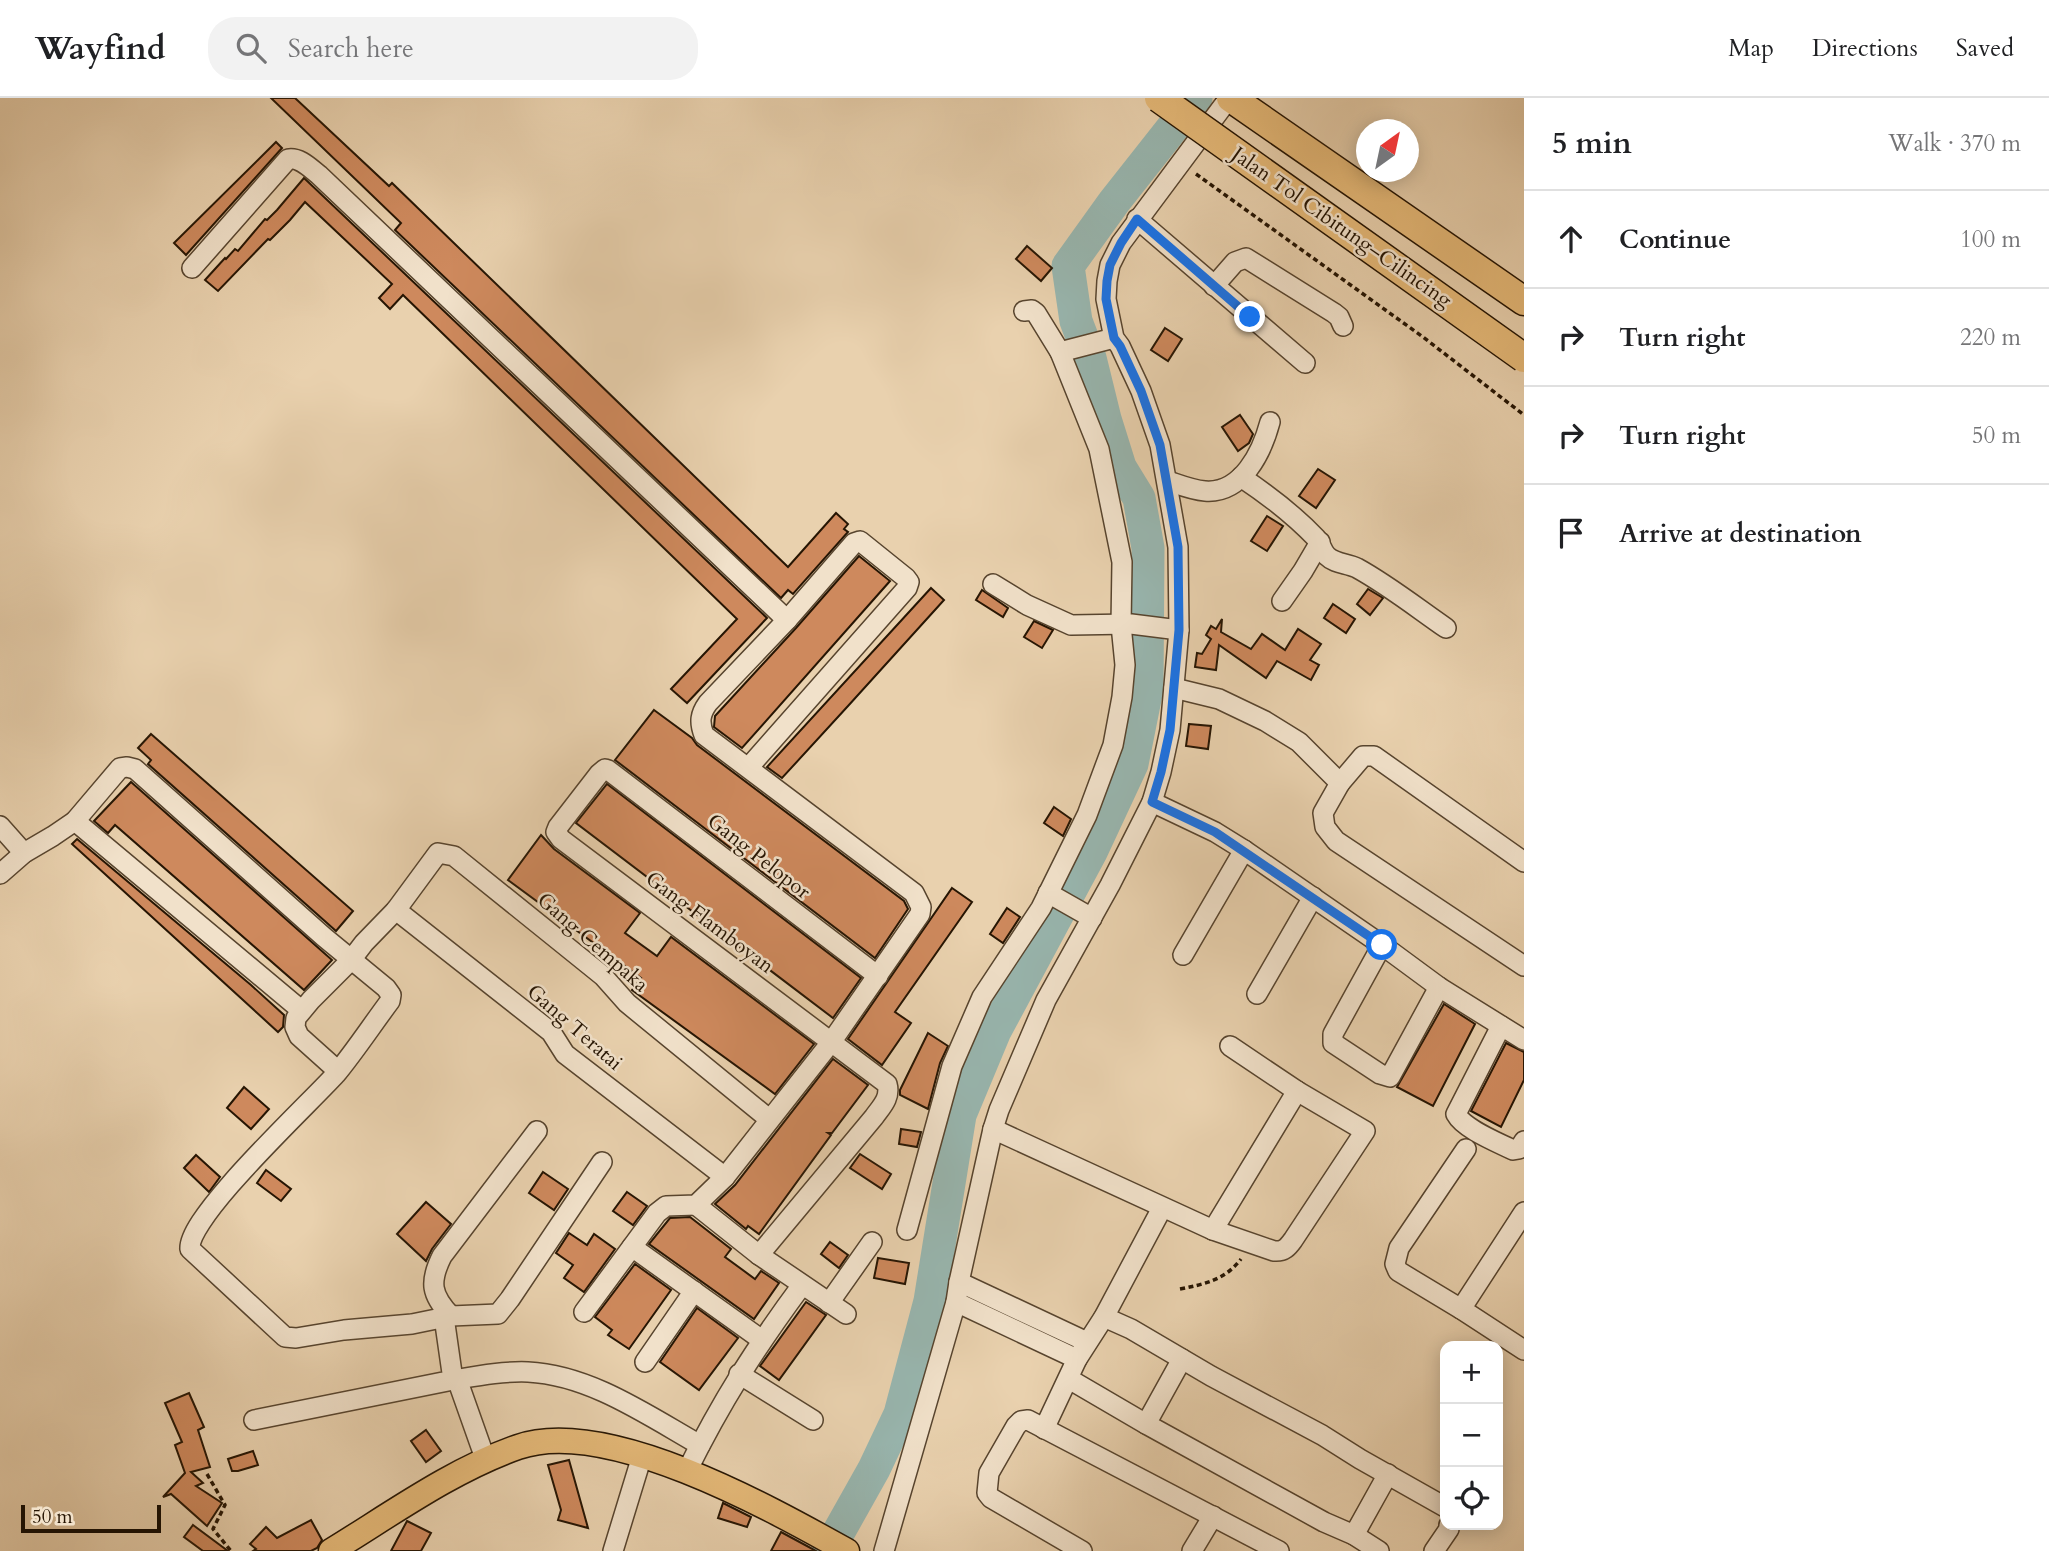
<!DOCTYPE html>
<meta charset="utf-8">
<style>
:root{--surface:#fff;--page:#f2f2f2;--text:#202124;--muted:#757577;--line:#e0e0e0}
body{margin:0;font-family:Cardo,serif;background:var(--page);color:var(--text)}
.controls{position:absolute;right:21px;bottom:21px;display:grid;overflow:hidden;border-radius:14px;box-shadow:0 4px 18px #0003}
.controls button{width:63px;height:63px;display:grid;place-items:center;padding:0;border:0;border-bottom:2px solid var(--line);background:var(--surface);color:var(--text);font:35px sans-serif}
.compass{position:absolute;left:1356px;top:21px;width:63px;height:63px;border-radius:50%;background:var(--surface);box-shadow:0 4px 18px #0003;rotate:33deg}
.scale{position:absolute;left:21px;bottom:18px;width:140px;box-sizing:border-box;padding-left:7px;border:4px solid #261503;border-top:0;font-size:19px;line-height:24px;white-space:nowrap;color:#261503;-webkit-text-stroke:5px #f1e1ca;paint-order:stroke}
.stop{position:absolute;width:21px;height:21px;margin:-16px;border:5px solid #1a73e8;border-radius:50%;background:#fff}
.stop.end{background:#1a73e8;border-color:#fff;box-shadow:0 2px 7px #0008}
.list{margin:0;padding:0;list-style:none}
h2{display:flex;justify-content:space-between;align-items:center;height:91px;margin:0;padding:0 28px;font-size:30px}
h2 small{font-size:23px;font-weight:400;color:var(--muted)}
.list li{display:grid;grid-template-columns:46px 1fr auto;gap:21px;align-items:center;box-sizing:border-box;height:98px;padding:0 28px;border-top:2px solid var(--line)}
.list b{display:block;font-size:26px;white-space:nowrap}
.list em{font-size:23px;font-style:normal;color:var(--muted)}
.icon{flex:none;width:38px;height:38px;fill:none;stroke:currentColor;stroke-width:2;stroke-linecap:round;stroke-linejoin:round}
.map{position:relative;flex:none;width:1524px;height:1453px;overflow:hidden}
header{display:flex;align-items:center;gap:42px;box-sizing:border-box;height:98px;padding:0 35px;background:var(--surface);border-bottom:2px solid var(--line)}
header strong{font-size:33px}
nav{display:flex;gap:38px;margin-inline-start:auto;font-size:24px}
.search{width:490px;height:63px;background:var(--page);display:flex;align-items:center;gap:18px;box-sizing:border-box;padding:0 24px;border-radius:28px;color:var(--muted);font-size:26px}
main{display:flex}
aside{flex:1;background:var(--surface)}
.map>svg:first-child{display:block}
</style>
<header>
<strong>Wayfind</strong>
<div class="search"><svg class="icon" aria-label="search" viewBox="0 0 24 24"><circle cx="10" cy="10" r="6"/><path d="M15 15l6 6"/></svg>Search here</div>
<nav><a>Map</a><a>Directions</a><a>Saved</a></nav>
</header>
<main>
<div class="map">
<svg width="1524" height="1453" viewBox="0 0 1524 1453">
<rect width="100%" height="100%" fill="#e9d1ae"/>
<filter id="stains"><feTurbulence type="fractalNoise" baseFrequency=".00286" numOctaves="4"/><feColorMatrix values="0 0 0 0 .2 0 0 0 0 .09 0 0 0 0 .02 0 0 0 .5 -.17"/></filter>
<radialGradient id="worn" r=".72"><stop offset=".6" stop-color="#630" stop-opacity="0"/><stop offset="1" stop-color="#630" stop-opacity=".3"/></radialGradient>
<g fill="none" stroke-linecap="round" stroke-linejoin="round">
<!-- river -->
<polyline stroke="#98b6af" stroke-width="33" points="828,1453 874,1371 900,1316 930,1203 960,1017 995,933 1091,754 1132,666 1147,591 1148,450 1139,400 1120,369 1105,321 1090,260 1076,223 1068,168 1114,104 1196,0"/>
</g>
<!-- building -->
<g fill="#ce895d" stroke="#261503" stroke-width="2">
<polygon points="271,0 295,0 389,88 392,85 788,469 836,415 848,426 844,431 848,434 793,496 788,492 781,500 395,132 401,125"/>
<polygon points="276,44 282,50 186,157 174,145"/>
<polygon points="304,80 767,520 687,605 671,591 737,521 403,197 390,211 379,200 392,186 305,104 290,122 270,142 268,141 218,193 205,182 225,160 226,161 235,151 238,153 265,121 267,122 277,112"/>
<polygon points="1027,148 1052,170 1041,183 1016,161"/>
<polygon points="1165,230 1182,241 1168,263 1151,252"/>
<polygon points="1240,317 1253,336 1249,345 1238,353 1222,329"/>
<polygon points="1318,371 1335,382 1316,410 1299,398"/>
<polygon points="1267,418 1283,428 1267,453 1251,443"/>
<polygon points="859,458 890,483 742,650 714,629 715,618 796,530"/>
<polygon points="931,490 944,502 848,608 782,680 767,669"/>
<polygon points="1368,491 1383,500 1370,517 1357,506"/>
<polygon points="982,492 1008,510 1003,519 976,502"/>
<polygon points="1333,506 1355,521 1346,535 1324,520"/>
<polygon points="1222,521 1221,534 1251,551 1262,536 1285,552 1298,531 1321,546 1310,562 1319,567 1311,582 1277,563 1266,580 1219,547 1216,572 1195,569 1197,555 1202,556 1211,541 1206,537 1211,528 1216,531"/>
<polygon points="1034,523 1053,532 1042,550 1024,539"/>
<polygon points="654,612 692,640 697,647 904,803 908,811 875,860 615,662"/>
<polygon points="1189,626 1211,628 1208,651 1186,648"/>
<polygon points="151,636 353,813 336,833 148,666 151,662 138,650"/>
<polygon points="131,684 332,862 304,892 115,727 108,735 94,723"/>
<polygon points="607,686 861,880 833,920 576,725"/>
<polygon points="1054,709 1071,721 1063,738 1044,725"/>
<polygon points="541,737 554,751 640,815 625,835 657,858 671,839 814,946 775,996 632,892 641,880 508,782"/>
<polygon points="77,741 251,887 284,917 283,929 278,934 72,746"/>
<polygon points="952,790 972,804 895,914 911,925 882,967 848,941"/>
<polygon points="1007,810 1020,819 1003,845 990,836"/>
<polygon points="1444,906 1475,926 1433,1008 1397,989"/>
<polygon points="928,935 948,948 940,965 928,1011 900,997 900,992"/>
<polygon points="1506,945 1524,954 1524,982 1501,1029 1471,1013"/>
<polygon points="833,961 868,987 832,1035 828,1035 831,1037 759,1136 748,1128 746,1131 715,1106 735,1087"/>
<polygon points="244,989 269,1011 251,1031 227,1010"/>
<polygon points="901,1031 921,1034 917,1049 899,1046"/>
<polygon points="860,1056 891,1076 882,1091 850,1070"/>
<polygon points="196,1057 220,1079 209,1094 184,1070"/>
<polygon points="266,1072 291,1091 281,1103 257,1085"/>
<polygon points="543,1074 568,1091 554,1112 529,1095"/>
<polygon points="627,1094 647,1108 633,1127 613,1113"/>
<polygon points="426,1104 451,1126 432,1151 426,1163 397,1136"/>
<polygon points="690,1119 731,1151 725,1159 755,1181 761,1173 779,1185 754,1221 649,1146 670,1120"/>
<polygon points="569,1135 587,1147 594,1136 615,1151 584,1194 564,1180 573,1167 556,1155"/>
<polygon points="830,1144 848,1157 839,1170 821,1156"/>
<polygon points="878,1160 909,1165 905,1186 874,1180"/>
<polygon points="635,1166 671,1192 629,1251 608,1237 612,1232 595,1219"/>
<polygon points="806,1204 826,1217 779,1282 760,1268"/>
<polygon points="697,1210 738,1240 699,1292 660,1264"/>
<polygon points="189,1295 204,1329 198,1332 210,1369 191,1374 203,1385 196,1388 222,1405 207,1428 171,1396 163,1399 185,1375 175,1347 182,1344 165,1305"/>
<polygon points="426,1332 441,1353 426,1364 411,1343"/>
<polygon points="253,1353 258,1367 238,1373 232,1373 228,1361"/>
<polygon points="569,1362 588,1430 558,1422 561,1412 548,1367"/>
<polygon points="723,1405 751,1419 747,1429 718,1420"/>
<polygon points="311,1422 322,1442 317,1450 311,1453 253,1453 256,1451 250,1446 266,1429 277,1440"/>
<polygon points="407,1423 431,1435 421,1453 391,1453"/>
<polygon points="193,1427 228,1453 203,1453 184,1439"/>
<polygon points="781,1434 807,1448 816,1453 771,1453"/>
</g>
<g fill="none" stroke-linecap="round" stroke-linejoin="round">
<defs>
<g id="minor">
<polyline points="1137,121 1305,265"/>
<path d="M192,170L288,61C300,59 310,70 319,77L787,522"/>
<polyline points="1214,188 1235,164 1246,160 1334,215 1339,219 1343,228"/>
<polyline points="1060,254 1114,240"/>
<path d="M1241,379C1268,397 1294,417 1316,440C1321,446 1322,453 1327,458C1335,466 1347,465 1357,470C1388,487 1417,510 1446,530"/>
<path d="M1168,383C1180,387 1192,392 1205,393C1242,396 1262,354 1270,324"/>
<polyline points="993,486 1027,507 1071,527 1131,526 1179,532"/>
<polyline points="1282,503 1303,473 1320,444"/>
<polyline points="1174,590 1219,601 1265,623 1299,644 1340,685 1323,715 1325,729 1336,743 1524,868"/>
<polyline points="1340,685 1363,658 1374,658 1524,764"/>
<polyline points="1152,704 1215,734 1244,752 1382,847 1439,889 1524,942"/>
<polyline points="75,723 301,912"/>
<polyline points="0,728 24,755"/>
<path d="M0,776L24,755L53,738L75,723L120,670L127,669L135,671L324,839L386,890L391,897L390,903C372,927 355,953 336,976C309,1006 187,1119 190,1151L285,1239L296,1240L344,1232L412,1226L451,1218L498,1216L510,1201L602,1064"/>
<polyline points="1048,795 1092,820"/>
<polyline points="396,812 551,934 565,956 725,1079"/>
<polyline points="1382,847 1333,936 1333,945 1380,976 1390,979 1439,889"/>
<polyline points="1183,857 1244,752"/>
<polyline points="1257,896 1313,799"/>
<path d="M1501,928L1456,1016C1464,1031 1497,1044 1513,1052L1519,1051L1524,1043"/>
<polyline points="338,973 299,938 295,929 296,920 311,902 351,862 364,845 396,812 438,755 454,758 603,878 627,905 769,1021"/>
<path d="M993,1031L1213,1132L1274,1153C1284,1154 1288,1149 1293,1142L1365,1033L1297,993L1230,948"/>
<polyline points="1466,1051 1399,1150 1395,1166 1398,1173 1461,1211 1524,1252"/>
<polyline points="696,1107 759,1157 846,1216"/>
<polyline points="907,1132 952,968 982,899 1041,810 1087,717 1113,647 1122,599 1125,567 1121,527 1122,464 1099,351 1060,254 1036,215 1032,212 1024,213"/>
<polyline points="1213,1132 1297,993"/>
<polyline points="632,1149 762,1242"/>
<path d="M759,1157L874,1019C881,1009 891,1000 887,986L561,741L556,734L558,729L599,676L605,671L608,672L878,878"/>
<polyline points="959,1184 1087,1244"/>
<polyline points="956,1204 1077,1261"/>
<polyline points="829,1205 872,1144"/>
<polyline points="1461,1211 1524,1114"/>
<path d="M584,1214L657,1115L666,1108L696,1107L725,1079L832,943L920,816L921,809L914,795L704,637C699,624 700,616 708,605L787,522L854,445L860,443L906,480L909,484L907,490L748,670"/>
<path d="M451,1218C431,1197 429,1184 442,1158L537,1033"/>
<polyline points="1104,1219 1131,1231 1211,1278 1322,1337 1360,1361 1445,1409"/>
<polyline points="645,1264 694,1193"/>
<polyline points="739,1276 813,1322"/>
<polyline points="457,1281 486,1363"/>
<polyline points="1069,1281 1146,1326 1324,1424 1354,1437 1379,1453"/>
<path d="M453,1282C477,1278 503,1273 528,1274C590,1277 647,1317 700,1347"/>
<polyline points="254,1322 453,1282 444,1219"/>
<polyline points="1146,1326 1182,1261"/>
<polyline points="1044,1331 1077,1261 1104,1219 1162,1110"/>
<path d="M687,1373C721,1304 756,1249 802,1187"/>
<polyline points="1354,1437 1388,1376"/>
<polyline points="613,1453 642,1358"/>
<polyline points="884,1453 956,1204 959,1184 993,1031 999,1012 1046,902 1110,787 1152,704 1161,674 1170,632 1179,532 1178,449 1160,347 1141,293 1120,248 1114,240 1106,201 1107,183 1110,167 1121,145 1229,0"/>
<polyline points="1082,1453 991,1400 987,1395 989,1375 1016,1328 1021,1323 1028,1322 1279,1453"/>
<polyline points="1192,1453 1213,1418"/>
<polyline points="1434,1453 1449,1431 1449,1427"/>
</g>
<path id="major" d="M331,1453C390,1417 452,1372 518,1349C606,1318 770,1410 847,1453"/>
<polyline id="highway" points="1231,0 1524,203"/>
</defs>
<!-- minor casing -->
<use href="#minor" stroke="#57442e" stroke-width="22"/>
<!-- major casing -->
<use href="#major" stroke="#261503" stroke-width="27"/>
<!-- highway casing -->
<use href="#highway" stroke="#261503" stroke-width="31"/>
<!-- path -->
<g stroke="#261503" stroke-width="3.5" stroke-dasharray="5 3.5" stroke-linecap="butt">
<polyline points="1196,76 1423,239 1524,317"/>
<path d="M1180,1191C1205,1186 1225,1182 1241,1161"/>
<polyline points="207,1376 225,1407 213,1431 231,1453"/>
</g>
<!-- minor -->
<use href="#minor" stroke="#f1e1ca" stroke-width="19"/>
<!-- major -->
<use href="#major" stroke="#e4b877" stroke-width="24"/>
<!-- highway -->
<use href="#highway" stroke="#e4b877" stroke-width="28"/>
<defs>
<polyline id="highway-bridge" points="1159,0 1524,260"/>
</defs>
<!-- highway-bridge casing -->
<use href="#highway-bridge" stroke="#261503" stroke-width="31" stroke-linecap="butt"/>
<!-- highway-bridge -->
<use href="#highway-bridge" stroke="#e4b877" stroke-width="28"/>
</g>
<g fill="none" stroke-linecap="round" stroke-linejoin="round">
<!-- route -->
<polyline stroke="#1a73e8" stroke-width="9" points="1250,219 1137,121 1121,145 1110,167 1107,183 1106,201 1114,240 1120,248 1141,293 1160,347 1178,449 1179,532 1170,632 1161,674 1152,704 1215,734 1382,847"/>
</g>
<g text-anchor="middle" stroke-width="5" stroke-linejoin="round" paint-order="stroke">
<!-- street labels -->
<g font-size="21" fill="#261503" stroke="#f1e1ca">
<text transform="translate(1342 129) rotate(35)" y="7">Jalan Tol Cibitung–Cilincing</text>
<text transform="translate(759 758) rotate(38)" y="7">Gang Pelopor</text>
<text transform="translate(710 824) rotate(37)" y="7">Gang Flamboyan</text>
<text transform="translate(593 844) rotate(41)" y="7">Gang Cempaka</text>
<text transform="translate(575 929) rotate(41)" y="7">Gang Teratai</text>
</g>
</g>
<rect width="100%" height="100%" filter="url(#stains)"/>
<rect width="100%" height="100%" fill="url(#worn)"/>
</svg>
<div class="controls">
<button>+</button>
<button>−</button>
<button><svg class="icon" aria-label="locate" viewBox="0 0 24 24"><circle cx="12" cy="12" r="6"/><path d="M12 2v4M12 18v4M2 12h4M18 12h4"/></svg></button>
</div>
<svg class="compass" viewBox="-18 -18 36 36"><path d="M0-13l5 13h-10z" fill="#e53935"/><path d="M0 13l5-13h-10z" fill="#757577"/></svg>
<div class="scale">50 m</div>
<div class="stop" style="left:1382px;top:847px"></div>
<div class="stop end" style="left:1250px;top:219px"></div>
</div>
<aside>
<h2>5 min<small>Walk · 370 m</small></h2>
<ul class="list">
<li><svg class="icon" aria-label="ahead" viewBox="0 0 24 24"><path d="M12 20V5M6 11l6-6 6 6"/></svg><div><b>Continue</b></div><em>100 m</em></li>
<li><svg class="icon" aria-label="right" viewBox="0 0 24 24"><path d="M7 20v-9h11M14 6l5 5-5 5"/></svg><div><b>Turn right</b></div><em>220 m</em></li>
<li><svg class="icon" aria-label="right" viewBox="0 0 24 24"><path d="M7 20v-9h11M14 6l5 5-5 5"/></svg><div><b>Turn right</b></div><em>50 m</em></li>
<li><svg class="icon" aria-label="arrive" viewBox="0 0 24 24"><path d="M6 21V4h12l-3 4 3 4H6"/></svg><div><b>Arrive at destination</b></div></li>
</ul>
</aside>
</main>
